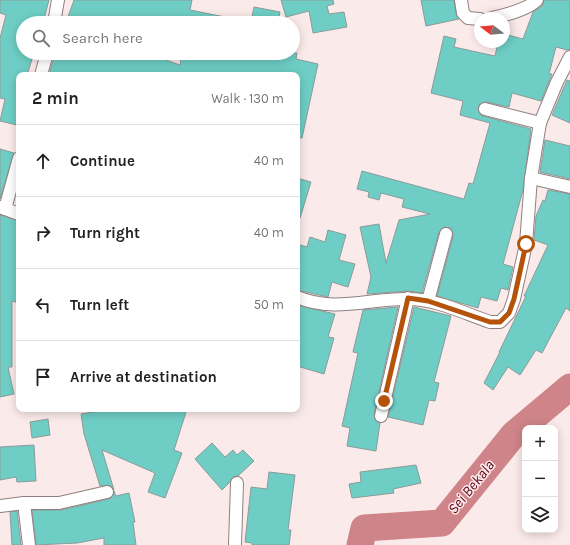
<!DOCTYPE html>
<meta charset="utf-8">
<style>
:root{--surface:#fff;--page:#f6f6f6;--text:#222;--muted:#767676;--line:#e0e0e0}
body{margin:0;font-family:Karla,sans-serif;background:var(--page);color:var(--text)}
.controls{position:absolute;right:12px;bottom:12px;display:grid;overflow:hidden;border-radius:8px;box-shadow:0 2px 10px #0003}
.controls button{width:36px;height:36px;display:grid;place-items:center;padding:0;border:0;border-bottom:1px solid var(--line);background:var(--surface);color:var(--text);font:20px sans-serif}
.compass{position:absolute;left:474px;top:12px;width:36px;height:36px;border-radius:50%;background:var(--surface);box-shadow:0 2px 10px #0003;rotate:286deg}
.stop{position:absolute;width:12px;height:12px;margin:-9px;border:3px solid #b45309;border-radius:50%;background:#fff}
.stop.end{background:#b45309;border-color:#fff;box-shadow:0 1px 4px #0008}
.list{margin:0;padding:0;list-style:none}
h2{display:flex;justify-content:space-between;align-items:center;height:52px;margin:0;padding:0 16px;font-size:17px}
h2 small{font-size:13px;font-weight:400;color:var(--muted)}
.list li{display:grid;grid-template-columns:26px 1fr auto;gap:12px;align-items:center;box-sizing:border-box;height:72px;padding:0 16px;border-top:1px solid var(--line)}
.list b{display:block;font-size:15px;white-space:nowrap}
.list em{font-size:13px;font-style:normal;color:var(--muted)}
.icon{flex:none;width:22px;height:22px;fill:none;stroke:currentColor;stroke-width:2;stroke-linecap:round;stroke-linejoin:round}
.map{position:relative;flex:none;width:570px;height:545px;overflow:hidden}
.search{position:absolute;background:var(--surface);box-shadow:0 2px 10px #0003;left:16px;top:16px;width:284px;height:44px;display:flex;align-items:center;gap:10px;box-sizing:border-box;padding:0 14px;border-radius:22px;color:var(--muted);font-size:15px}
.panel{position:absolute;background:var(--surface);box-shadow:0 2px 10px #0003;left:16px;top:72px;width:284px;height:340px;border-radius:8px}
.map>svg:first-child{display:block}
</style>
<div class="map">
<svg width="570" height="545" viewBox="0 0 570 545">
<rect width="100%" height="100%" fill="#fbeaea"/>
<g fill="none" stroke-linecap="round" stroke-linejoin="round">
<!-- river -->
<polyline stroke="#ce8488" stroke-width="27" points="360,545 364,528 442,523 514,434 570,387"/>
</g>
<!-- building -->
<g fill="#6ecec5" stroke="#8b9b99">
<polygon points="0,0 49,0 43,23 23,23 23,53 34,53 27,75 19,75 17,125 0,121 5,99 0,98 0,38 6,15 0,13"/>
<polygon points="74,0 192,0 190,10 225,17 224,23 95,23 83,20 82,22 68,17"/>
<polygon points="281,0 333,0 334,4 327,6 329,14 344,12 347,27 313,33 309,11 286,17"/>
<polygon points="421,0 454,0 456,14 459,19 426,26"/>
<polygon points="544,0 570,0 570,50 567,50 556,47 549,74 552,74 541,101 512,93 509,107 486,102 480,104 478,108 480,114 483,116 531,129 523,190 503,264 513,267 508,290 501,288 497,301 481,297 478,308 437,296 453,236 451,228 444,227 439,232 422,293 409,291 367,294 371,277 360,227 379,224 386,263 399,220 430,214 402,207 404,199 381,193 379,200 368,197 369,192 357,189 362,171 464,199 469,183 473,184 490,123 460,115 463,101 431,93 444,36 456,39 454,47 495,56 498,42 504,42 504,34 523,39 533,12 542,6"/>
<polygon points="254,7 280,12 278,23 251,21"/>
<polygon points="55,53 136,53 155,56 180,65 182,53 297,53 296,59 318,64 302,138 297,138 297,75 49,75"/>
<polygon points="567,80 570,81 570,123 552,115"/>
<polygon points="545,140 570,146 570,179 540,172"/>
<polygon points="0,149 14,153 0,199"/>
<polygon points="297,178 311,182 300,218 297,217"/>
<polygon points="548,190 570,194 570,311 566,308 542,353 536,350 520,375 508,367 493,390 484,383 500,352 499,352 526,296 524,296 548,245 534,240 536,216 543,200 545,201"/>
<polygon points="0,215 19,221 19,303 12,301 12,367 8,367 14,394 0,397"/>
<polygon points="328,230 346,235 339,260 355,264 348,287 332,282 328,297 297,290 297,244 307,247 310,237 325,242"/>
<polygon points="297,305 335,314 328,337 334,338 324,374 297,366"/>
<polygon points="398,307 374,414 376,421 380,423 376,451 347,446 350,428 342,426 358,353 353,352 363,310"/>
<polygon points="414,307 451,316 434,382 439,383 435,401 429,400 423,425 388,417"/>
<polygon points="109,409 187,409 174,450 182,453 165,498 148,492 155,473 102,450 114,490 109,485 100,486 84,434 81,414"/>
<polygon points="48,419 50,435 32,438 30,422"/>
<polygon points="212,443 225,457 233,450 237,455 243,450 254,461 238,476 233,477 229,483 222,490 195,459"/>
<polygon points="34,445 36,481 17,482 16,477 0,480 0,447"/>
<polygon points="416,465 421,483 393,489 394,493 352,498 349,484 361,482 360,472"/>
<polygon points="269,472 295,475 288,530 291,530 289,545 252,545 252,543 245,542 251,487 267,489"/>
<polygon points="114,491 116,496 129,493 135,522 133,522 136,545 104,545 104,538 77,543 36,545 32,510 61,510 109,499 112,497"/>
<polygon points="17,511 21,545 12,545 10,512"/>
</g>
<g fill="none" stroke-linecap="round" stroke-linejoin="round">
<defs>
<g id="minor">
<polyline points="461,0 463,13 468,18 480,19"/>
<path d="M492,18C505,15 527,10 537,0"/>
<polyline points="54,23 58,0"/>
<polyline points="41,75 47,53"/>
<polyline points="485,109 540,123"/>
<polyline points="531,178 570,187"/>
<polyline points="0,207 19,214"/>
<polyline points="5,209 19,158"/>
<path d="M297,297C334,313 370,298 408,299C436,299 464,313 490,322H500L509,313L514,299L526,244L531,178L540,123L557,82L570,57"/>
<polyline points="428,301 446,234"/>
<polyline points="381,416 408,298"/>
<polyline points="24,503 29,545"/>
<polyline points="0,506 24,503 59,503 107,492"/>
<polyline points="235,545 237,483"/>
</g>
</defs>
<!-- minor casing -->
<use href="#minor" stroke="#8f8080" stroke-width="14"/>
<!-- minor -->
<use href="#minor" stroke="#fff" stroke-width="12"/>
</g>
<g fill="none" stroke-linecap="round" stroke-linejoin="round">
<!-- route -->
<polyline stroke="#b45309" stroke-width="5" points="384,401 408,298 428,301 490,322 500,322 509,313 514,299 526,244"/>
</g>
<g text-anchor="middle" stroke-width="3" stroke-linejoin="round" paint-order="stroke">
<!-- water labels -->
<g font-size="15" font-style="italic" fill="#64081d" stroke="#fbeaea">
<text transform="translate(471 487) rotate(-51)" y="5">Sei Bekala</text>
</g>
</g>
</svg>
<div class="controls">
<button>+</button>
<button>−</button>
<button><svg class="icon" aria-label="layers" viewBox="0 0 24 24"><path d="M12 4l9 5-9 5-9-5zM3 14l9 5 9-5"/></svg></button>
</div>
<svg class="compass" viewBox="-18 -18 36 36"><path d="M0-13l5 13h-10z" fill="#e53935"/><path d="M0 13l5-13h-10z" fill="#767676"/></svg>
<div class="stop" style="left:526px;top:244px"></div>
<div class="stop end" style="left:384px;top:401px"></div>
<div class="search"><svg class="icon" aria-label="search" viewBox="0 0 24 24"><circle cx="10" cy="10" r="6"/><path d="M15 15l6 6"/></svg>Search here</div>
<section class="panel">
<h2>2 min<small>Walk · 130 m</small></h2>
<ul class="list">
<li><svg class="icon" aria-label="ahead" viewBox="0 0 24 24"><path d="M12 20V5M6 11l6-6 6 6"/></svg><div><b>Continue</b></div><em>40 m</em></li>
<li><svg class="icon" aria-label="right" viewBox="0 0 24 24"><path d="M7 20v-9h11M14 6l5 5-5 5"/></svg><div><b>Turn right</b></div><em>40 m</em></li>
<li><svg class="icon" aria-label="left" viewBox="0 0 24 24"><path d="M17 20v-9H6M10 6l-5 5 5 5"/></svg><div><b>Turn left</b></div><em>50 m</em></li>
<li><svg class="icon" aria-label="arrive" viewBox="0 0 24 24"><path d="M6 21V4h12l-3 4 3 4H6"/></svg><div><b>Arrive at destination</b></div></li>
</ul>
</section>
</div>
